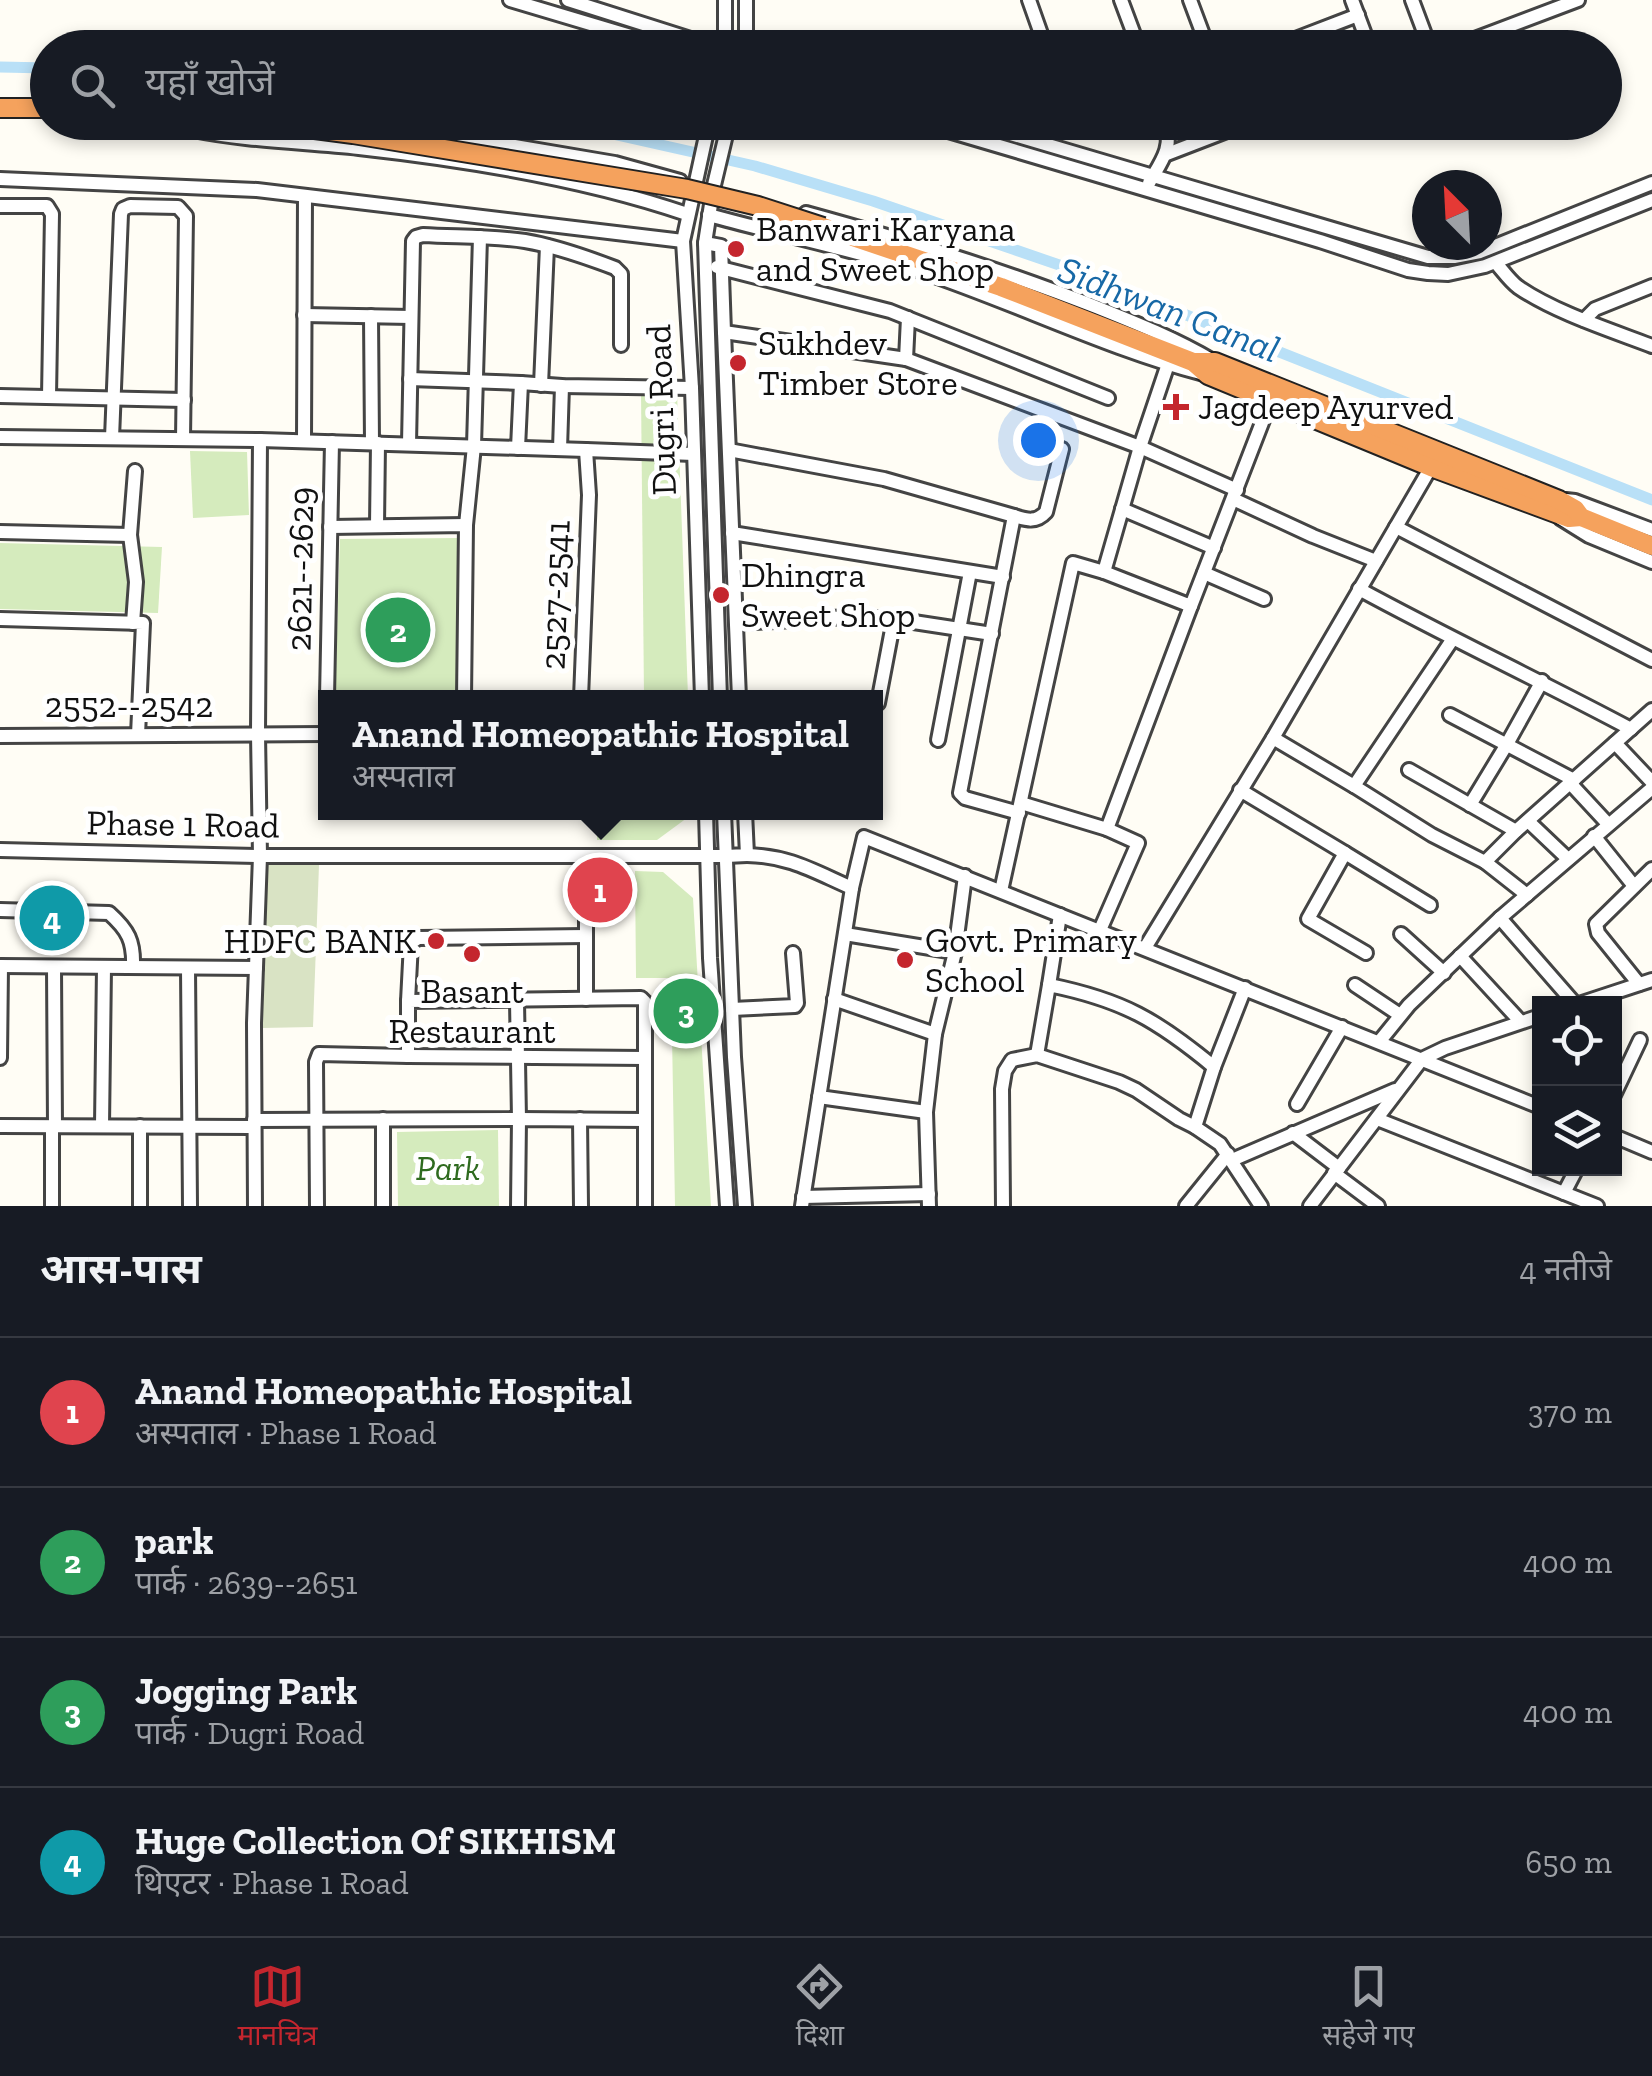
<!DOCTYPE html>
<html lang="hi">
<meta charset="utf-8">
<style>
:root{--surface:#171b24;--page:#20242c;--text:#f1f3f6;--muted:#9ea1a6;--line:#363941;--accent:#c4262e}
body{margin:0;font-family:"Zilla Slab","Noto Sans Devanagari",serif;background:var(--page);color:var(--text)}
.controls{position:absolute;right:30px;bottom:30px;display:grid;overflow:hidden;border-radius:0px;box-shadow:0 5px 15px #0003}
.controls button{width:90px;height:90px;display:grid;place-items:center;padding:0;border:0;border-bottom:2px solid var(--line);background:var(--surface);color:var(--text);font:50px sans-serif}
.compass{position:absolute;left:1412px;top:170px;width:90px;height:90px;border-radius:50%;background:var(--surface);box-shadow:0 5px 15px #0003;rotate:336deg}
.you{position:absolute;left:1038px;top:440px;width:35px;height:35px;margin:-25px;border:8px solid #fff;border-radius:50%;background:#1a73e8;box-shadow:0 0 0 15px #1a73e833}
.badge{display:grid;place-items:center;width:65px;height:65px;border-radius:50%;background:var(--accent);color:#fff;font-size:32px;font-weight:700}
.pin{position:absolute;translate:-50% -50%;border:5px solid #fff;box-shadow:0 2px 10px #0006}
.popup{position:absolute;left:318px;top:690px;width:565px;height:130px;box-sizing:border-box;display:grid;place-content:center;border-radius:0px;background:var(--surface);filter:drop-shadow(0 2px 8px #0005);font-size:32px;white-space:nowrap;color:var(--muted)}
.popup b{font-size:38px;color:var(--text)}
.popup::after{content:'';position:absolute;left:50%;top:100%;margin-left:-20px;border:20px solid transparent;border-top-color:var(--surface)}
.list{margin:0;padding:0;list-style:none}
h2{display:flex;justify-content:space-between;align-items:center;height:130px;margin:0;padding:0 40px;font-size:42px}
h2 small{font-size:32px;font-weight:400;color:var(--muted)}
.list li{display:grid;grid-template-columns:65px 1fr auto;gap:30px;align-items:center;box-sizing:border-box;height:150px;padding:0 40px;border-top:2px solid var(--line)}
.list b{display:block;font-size:38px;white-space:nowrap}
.list p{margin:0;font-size:32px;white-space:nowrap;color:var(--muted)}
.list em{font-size:32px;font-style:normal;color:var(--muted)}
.icon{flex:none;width:55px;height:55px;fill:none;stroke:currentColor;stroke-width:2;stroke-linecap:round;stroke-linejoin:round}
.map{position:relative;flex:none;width:1652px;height:1206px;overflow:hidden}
.search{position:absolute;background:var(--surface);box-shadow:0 5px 15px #0003;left:30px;right:30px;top:30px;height:110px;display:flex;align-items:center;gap:25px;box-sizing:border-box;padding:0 35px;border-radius:55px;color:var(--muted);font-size:38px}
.sheet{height:730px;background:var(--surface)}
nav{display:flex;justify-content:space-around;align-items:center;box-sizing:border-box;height:140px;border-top:2px solid var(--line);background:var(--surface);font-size:28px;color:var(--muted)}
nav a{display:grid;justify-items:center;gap:5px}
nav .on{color:var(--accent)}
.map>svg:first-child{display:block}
</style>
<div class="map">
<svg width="1652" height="1206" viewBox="0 0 1652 1206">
<rect width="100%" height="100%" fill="#fffdf5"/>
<!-- green -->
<g fill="#d5ebbd">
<polygon points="641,392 677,392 688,697 644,697"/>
<polygon points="190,451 247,452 249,515 193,518"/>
<polygon points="457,538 459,697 335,698 340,539"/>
<polygon points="0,543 162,547 158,613 0,609"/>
<polygon points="691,812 691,815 657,840 597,840 597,813"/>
<polygon points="635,871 663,872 693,898 711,1206 675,1206 671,978 636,978"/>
<polygon points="498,1130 499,1206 398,1206 397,1132"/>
</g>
<!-- cemetery -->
<polygon fill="#d9e3c4" points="263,864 319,865 313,1027 262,1028"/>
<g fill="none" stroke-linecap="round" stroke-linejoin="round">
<!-- canal -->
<g stroke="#b9e0f7" stroke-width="11">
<polyline points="0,67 48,68"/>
<polyline points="559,122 755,166 873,201 1068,268 1652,500"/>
</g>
<defs>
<g id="minor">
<polyline points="510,0 671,48"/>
<polyline points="568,0 719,48"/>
<polyline points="725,0 725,48"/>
<polyline points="1029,0 1046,48"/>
<polyline points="1121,0 1139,48"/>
<polyline points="1190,0 1208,48"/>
<polyline points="1352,0 1370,48"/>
<polyline points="1412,0 1430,48"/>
<polyline points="746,48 746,0"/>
<polyline points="1272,48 1358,15"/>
<polyline points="1451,48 1578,0"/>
<polyline points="373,122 615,163 680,181"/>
<polyline points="918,122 1320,241 1408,270 1428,273 1448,274 1485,266 1652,200"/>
<polyline points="970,122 1428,257 1454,257 1480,252 1652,183"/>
<path d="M193,130C248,141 304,142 359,148C467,160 585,179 687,214"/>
<polyline points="1167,154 1250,122"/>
<polyline points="0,179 257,190 683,241"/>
<path d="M1149,183C1161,162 1174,147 1165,122"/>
<polyline points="0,206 47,206 52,214 49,397"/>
<path d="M806,213C904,240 1001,269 1096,307C1136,323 1176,339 1213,361"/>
<path d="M709,215C780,235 853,249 923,272C1018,304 1108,349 1204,374"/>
<polyline points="705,243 721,246 724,332 906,359 1140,447 1237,490"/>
<path d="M1496,263C1503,271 1510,281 1518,287C1554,312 1610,330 1652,346"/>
<polyline points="717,267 890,311 1108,398"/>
<polyline points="304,315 411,317"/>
<polyline points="371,316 372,443"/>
<polyline points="1584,320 1595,309 1652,286"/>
<polyline points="724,332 739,698"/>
<polyline points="906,359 908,318"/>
<polyline points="410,379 521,383"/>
<polyline points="541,385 547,246"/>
<polyline points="0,396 184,400"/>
<polyline points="0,437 260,440 258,734 260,856 254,1023 255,1206"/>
<polyline points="112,438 121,214 123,209 130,206 178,207 186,216 183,439"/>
<polyline points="260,440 586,450"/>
<polyline points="304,441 305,196"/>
<path d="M409,444L413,241L416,237L423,235C457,237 491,236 525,241C555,246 586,257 615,268L621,274V345"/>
<polyline points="518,448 521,383 562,386 692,388"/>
<polyline points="560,449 562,386"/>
<polyline points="729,450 884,479 1014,516"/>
<polyline points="1233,499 1313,536 1376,561"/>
<polyline points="1566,500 1575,501 1652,530"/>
<polyline points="1122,509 1214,548"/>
<polyline points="1560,518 1589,536 1652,562"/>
<polyline points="466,525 474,446 480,237"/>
<polyline points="377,526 378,443"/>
<polyline points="330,527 466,525 464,698"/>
<polyline points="1396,527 1652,660"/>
<polyline points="0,532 130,535"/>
<polyline points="732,533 1003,577"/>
<polyline points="1104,572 1191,606 1270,402"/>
<polyline points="1204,573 1264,599"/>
<path d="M1359,589C1449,638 1541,681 1631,729"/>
<polyline points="0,619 143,623 138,735"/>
<polyline points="133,623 136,582 130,535 135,471"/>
<polyline points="736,623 849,617 894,619"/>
<polyline points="327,698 332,442"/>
<polyline points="581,698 589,495 586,450 694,454"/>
<polyline points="702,698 692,388 683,241 709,122"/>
<polyline points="720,698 705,243 714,185 729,122"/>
<polyline points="875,704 878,703 894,619 992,634"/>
<polyline points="1450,715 1574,780"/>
<polyline points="0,736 325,734"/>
<polyline points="1273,738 1354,786 1452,640"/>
<polyline points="938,740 970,572"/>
<polyline points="1615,743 1652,782"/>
<polyline points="1409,770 1516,831"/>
<polyline points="1570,783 1608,824"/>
<polyline points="1354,786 1432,835 1485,862"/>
<polyline points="1240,790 1345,853"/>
<polyline points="1021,803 1107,829 1138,843 1100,930"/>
<polyline points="1470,805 1507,744 1542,681"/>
<polyline points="706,812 710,958 727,1206"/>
<polyline points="724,812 734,1057 745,1206"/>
<path d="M1019,813L965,798L960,793L1014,516C1027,520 1036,523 1046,512L1062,449"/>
<polyline points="1528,821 1568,859"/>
<polyline points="1107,829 1191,606"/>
<polyline points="1594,836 1634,886"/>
<polyline points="0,850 260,856 726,856 747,855 745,812"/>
<path d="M747,855C790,856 813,871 852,888"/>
<polyline points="586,858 586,999"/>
<polyline points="1001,891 1073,563 1104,572 1140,447 1168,364"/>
<polyline points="1527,895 1485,862 1516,831 1652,710"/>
<path d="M0,910L109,913C128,930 134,941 133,967"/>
<polyline points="1500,918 1575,1004"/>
<polyline points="845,934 955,952 965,876"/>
<polyline points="1401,934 1444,973"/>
<polyline points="1145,948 1273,738 1431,467"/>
<polyline points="1366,953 1308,919 1345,853 1430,905"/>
<polyline points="1460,956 1520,1021"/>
<polyline points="0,966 256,968"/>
<polyline points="54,967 55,1126"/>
<polyline points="188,968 190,1206"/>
<polyline points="1639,984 1598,933 1596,924 1652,869"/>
<polyline points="1049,985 1060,915"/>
<polyline points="1355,985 1400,1015"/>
<polyline points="1245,988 1214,1067 1195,1127 1220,1144 1261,1206"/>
<polyline points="834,999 935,1034 926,1112 929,1206"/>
<polyline points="408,1001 411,943 418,938 586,936"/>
<polyline points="1579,1004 1652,980"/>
<polyline points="732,1009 795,1006 797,1003 793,953"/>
<polyline points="935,1034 955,952"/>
<polyline points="1379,1042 1409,1005 1500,918 1652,788"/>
<path d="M1037,1055L1049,985C1123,1000 1157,1020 1214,1067"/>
<polyline points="408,1056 644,1058"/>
<polyline points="0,1058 1,966"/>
<polyline points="1614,1095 1640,1040"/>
<polyline points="819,1097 926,1112"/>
<polyline points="1297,1104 1342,1027"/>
<polyline points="383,1119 383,1206"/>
<polyline points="580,1119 581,1206"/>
<polyline points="1377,1119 1597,1206"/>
<polyline points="254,1120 519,1119 517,1001"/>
<polyline points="0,1126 253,1127"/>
<polyline points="52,1126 52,1206"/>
<polyline points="102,1126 104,967"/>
<polyline points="1293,1133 1339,1168"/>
<polyline points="1614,1136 1652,1152"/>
<polyline points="1232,1160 1395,1090"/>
<polyline points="1334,1173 1378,1206"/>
<polyline points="1564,1193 1577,1168"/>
<polyline points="803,1197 929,1194"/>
<polyline points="140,1206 140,1126"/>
<polyline points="317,1206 316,1062 319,1054 408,1056 408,1001 641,998 645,1002 645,1206"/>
<polyline points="518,1206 519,1119 645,1120"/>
<polyline points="802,1206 852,888 864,837 1540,1107"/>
<polyline points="1003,1206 1002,1089 1005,1071 1012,1060 1037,1055 1119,1082 1136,1090 1179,1119 1195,1127"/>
<polyline points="1186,1206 1228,1154"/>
<polyline points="1310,1206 1422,1059 1445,1048 1540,1016"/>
</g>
<g id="highway">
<polyline points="0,108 48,108"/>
<polyline points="167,122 219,125 229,122"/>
<polyline points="823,227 1001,287 1193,362 1208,375 1431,467 1569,518 1581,517"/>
<polyline points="1193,362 1215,362 1559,500 1575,509 1581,517 1652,546"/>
</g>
</defs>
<!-- minor casing -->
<use href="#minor" stroke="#444" stroke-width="18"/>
<!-- highway casing -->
<use href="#highway" stroke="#222" stroke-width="22"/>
<!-- minor -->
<use href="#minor" stroke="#fff" stroke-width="12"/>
<!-- highway -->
<use href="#highway" stroke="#f5a25d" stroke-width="18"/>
<defs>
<polyline id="highway-bridge" points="261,122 353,134 687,189 758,206 823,227"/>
</defs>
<!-- highway-bridge casing -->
<use href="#highway-bridge" stroke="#222" stroke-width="22" stroke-linecap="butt"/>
<!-- highway-bridge -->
<use href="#highway-bridge" stroke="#f5a25d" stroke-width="18"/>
</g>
<!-- markers -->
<g fill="#c4262e" stroke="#fff" stroke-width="4">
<circle cx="736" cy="249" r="10"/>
<circle cx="738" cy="363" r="10"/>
<path d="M1171 392h10v10h10v10h-10v10h-10v-10h-10v-10h10z"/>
<circle cx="721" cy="595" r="10"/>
<circle cx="436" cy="941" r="10"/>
<circle cx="472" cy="954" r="10"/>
<circle cx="905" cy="960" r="10"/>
</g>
<g text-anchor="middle" stroke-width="10" stroke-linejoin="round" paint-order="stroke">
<!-- poi labels -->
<g font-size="35" fill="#111" stroke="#fff" text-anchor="start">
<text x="756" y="241">Banwari Karyana<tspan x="756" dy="40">and Sweet Shop</tspan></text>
<text x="758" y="355">Sukhdev<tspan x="758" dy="40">Timber Store</tspan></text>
<text x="1198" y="419">Jagdeep Ayurved</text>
<text x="741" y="587">Dhingra<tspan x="741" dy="40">Sweet Shop</tspan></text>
<text x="925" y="952">Govt. Primary<tspan x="925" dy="40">School</tspan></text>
<text x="416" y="953" text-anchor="end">HDFC BANK</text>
<text x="472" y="1003" text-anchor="middle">Basant<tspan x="472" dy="40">Restaurant</tspan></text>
</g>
<!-- street labels -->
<g font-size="35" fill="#111" stroke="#fff">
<text transform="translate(661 410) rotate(-92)" y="12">Dugri Road</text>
<text transform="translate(300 569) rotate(-89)" y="12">2621--2629</text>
<text transform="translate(555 595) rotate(-88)" y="12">2527-2541</text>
<text x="129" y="717">2552--2542</text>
<text transform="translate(183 824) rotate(1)" y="12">Phase 1 Road</text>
</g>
<!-- park labels -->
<g font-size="35" font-style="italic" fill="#2f6b1f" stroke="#fff">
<text x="448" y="1180">Park</text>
</g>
<!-- water labels -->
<g font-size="38" font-style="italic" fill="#1768a6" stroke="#fff">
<text transform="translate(1169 309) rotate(21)" y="13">Sidhwan Canal</text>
</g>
</g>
</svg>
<div class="controls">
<button><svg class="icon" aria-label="locate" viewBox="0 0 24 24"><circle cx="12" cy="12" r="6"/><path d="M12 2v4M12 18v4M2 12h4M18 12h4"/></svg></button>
<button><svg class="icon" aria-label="layers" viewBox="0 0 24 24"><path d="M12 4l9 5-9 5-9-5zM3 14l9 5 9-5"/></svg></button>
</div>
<svg class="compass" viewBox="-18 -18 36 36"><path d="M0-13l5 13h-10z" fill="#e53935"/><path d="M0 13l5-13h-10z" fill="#9ea1a6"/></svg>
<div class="you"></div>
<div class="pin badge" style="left:600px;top:890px;background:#e0444e">1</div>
<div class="popup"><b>Anand Homeopathic Hospital</b>अस्पताल</div>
<div class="pin badge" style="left:398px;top:630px;background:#2e9e5b">2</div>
<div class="pin badge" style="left:686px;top:1011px;background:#2e9e5b">3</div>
<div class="pin badge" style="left:52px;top:918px;background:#0f9aa8">4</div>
<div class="search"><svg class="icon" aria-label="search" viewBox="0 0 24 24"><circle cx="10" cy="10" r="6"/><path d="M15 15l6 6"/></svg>यहाँ खोजें</div>
</div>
<section class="sheet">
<h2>आस-पास<small>4 नतीजे</small></h2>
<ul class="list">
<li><span class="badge" style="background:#e0444e">1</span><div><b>Anand Homeopathic Hospital</b><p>अस्पताल · Phase 1 Road</p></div><em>370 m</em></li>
<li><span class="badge" style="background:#2e9e5b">2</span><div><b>park</b><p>पार्क · 2639--2651</p></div><em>400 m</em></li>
<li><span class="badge" style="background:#2e9e5b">3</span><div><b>Jogging Park</b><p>पार्क · Dugri Road</p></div><em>400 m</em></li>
<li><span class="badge" style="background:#0f9aa8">4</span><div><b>Huge Collection Of SIKHISM</b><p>थिएटर · Phase 1 Road</p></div><em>650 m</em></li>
</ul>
</section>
<nav>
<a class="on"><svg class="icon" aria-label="map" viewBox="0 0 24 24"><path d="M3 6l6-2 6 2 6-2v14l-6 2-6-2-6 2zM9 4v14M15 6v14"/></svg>मानचित्र</a>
<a><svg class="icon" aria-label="directions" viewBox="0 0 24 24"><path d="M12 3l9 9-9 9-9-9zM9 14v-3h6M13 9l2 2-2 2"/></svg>दिशा</a>
<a><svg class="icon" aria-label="saved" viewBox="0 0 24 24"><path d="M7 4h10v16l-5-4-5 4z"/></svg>सहेजे गए</a>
</nav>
